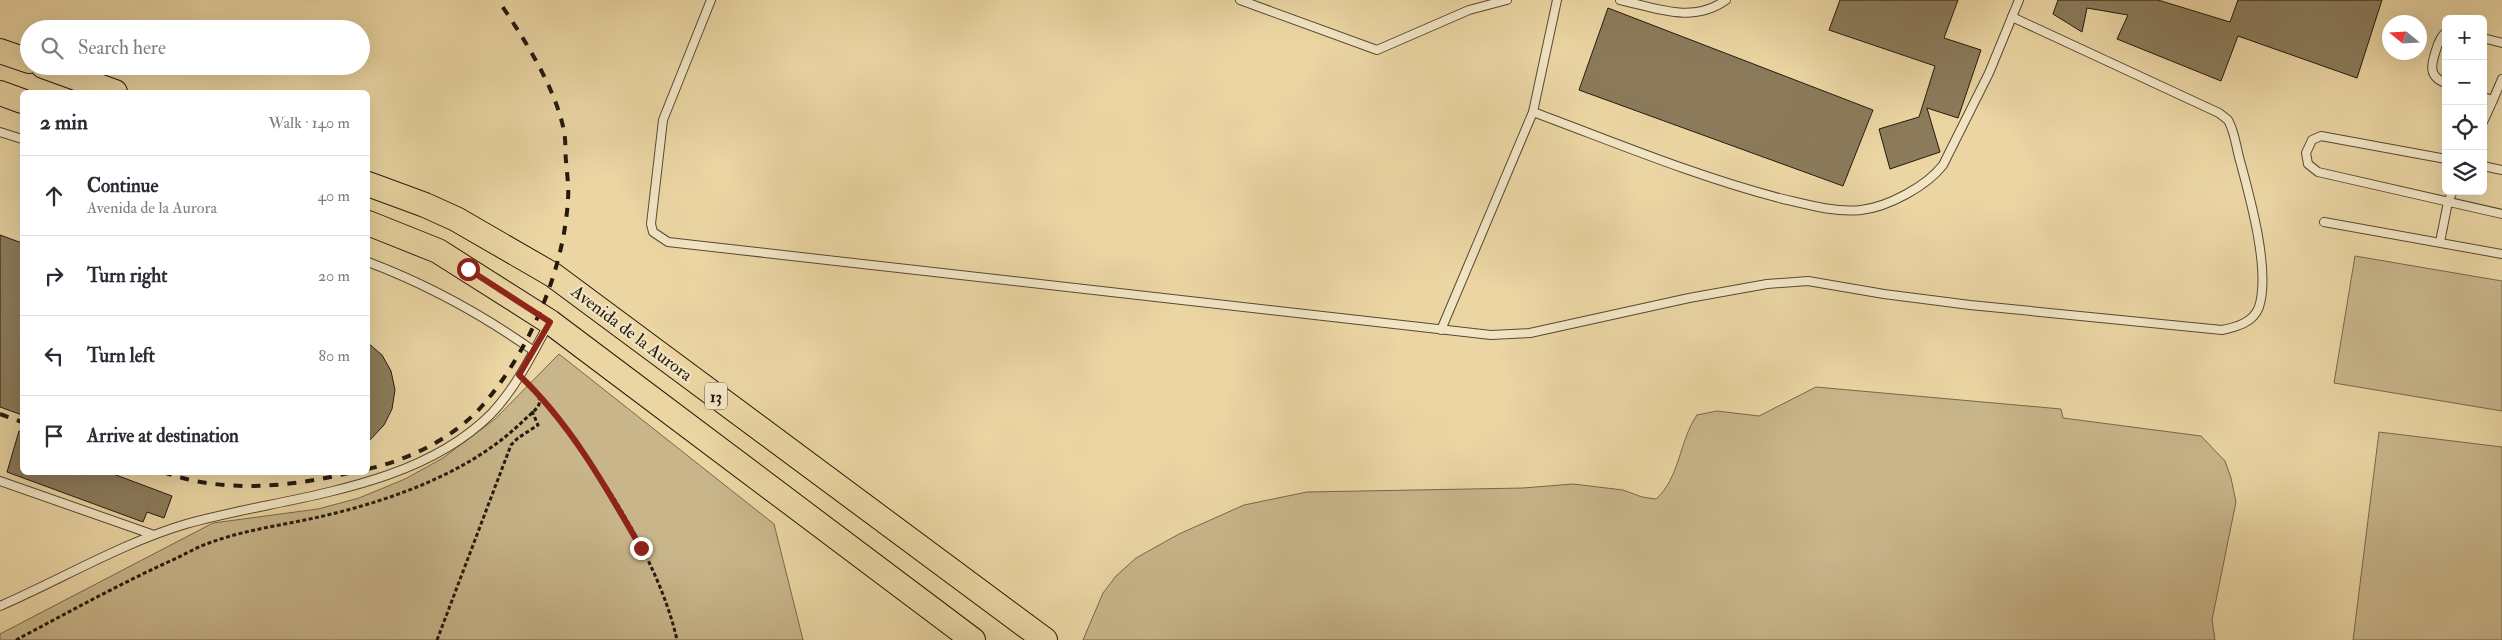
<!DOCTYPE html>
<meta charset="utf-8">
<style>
:root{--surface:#fff;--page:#f7f7f7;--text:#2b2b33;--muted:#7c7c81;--line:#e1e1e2}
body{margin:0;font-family:"IM FELL Double Pica",serif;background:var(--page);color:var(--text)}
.controls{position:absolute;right:15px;top:15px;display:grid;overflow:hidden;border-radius:8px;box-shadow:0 5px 20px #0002}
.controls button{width:45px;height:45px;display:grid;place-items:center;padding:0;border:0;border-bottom:1px solid var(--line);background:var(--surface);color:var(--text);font:25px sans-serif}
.compass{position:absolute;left:2382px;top:15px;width:45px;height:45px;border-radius:50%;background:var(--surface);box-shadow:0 5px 20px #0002;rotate:288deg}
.stop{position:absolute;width:15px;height:15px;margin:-11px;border:4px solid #8f2418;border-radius:50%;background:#fff}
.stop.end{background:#8f2418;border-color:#fff;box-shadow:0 1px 5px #0008}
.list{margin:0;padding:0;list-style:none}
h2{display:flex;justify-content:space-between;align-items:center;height:65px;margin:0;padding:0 20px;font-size:21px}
h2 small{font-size:16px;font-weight:400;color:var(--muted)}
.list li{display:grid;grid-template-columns:32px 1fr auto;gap:15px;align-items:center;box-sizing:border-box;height:80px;padding:0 20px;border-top:1px solid var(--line)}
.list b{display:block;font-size:19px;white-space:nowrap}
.list p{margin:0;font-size:16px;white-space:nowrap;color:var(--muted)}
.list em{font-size:16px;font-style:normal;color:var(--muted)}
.icon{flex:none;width:28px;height:28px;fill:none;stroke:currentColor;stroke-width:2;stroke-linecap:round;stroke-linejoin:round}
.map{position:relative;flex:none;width:2502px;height:640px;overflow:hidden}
.search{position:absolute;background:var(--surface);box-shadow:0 5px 20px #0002;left:20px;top:20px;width:350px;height:55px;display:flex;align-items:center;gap:12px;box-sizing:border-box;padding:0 18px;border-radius:28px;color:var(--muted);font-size:19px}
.panel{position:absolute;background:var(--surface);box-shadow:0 5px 20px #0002;left:20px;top:90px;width:350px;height:385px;border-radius:8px}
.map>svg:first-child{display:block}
</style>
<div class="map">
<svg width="2502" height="640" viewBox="0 0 2502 640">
<rect width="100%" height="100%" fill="#ead5a3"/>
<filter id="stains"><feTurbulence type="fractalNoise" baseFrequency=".004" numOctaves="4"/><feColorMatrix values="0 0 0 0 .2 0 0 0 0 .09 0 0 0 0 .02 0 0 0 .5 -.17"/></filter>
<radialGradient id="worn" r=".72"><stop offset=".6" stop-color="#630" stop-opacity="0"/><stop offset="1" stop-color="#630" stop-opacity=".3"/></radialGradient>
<!-- green -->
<g fill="#c8b58a" stroke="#76684c">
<polygon points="2355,256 2502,281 2502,411 2334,383"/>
<polygon points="559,354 774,524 803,640 0,640 0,634 213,523 318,509 359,498 405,479 443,458 495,419"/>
<path d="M1816,387L2061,409L2063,418L2201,436L2225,461L2231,478L2236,502L2212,620L2215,640H1083L1103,593L1116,576L1136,558L1179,534L1244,505L1307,492L1523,488L1573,484L1623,490L1642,497L1656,499C1680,478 1679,441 1697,415L1717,411L1759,416Z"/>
<polygon points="2379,432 2502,447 2502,640 2353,640"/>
</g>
<!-- building -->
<g fill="#8b7b5b" stroke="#241a0e">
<polygon points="1840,0 1958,0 1944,38 1981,50 1958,118 1927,108 1940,152 1890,169 1879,129 1919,117 1935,66 1829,30"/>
<polygon points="2058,0 2158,0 2230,22 2238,0 2382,0 2357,78 2238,36 2221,81 2117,39 2128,15 2087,8 2082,32 2053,14"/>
<polygon points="1608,8 1873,110 1843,186 1579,90"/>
<polygon points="0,235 22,243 22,415 0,407"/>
<polygon points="368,343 382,355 391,371 395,390 392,409 384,425 368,442"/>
<polygon points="19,431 22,432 22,472 108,472 172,496 164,518 147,512 143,522 7,472"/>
</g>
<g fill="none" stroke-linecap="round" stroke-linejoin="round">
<defs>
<g id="service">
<path d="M711,0L663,120L651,224L653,232L668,242L1491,335L1530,333L1689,298L1767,284L1808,281L1884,294L1970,305L2222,330C2236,327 2253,323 2259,307C2271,270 2249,194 2239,157C2236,145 2234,130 2228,120L2219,113L2012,17"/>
<polyline points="1240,0 1377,50 1469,10 1507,0"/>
<path d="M1620,0C1656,8 1693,24 1726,0"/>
<path d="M2446,32C2440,37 2438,43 2436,50C2431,65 2428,77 2446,83"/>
<polyline points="2483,38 2502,43"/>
<polyline points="2483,97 2493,100 2502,79"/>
<polyline points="1533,112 1557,0"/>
<polyline points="2483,122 2493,100"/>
<polyline points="0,132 22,139"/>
<polyline points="2446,159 2321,136 2312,140 2306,153 2308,164 2318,172 2502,214"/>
<polyline points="2483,166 2502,170"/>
<polyline points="2324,222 2502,254"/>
<polyline points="2440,242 2448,202 2453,191"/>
<path d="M368,262C429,285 480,313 534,351"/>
<path d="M1441,330L1533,112C1614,142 1695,176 1779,198C1805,204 1835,213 1861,210C1888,207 1927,186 1943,165L1989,73L2019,0"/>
<polyline points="0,481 154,535"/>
<path d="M0,606C62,579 122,543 186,524C286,496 414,491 491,414C515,389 532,355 548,325"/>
</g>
<g id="primary">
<polyline points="0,51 29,61"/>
<polyline points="43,66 115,92"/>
<polyline points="0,93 22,101"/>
<polyline points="368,184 425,205 456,219 553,275 1045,640"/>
<polyline points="368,223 438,251 550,322 973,640"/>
</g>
</defs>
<!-- service casing -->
<use href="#service" stroke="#564933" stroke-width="10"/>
<!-- primary casing -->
<use href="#primary" stroke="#241a0e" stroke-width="26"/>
<!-- path -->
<g stroke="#241a0e" stroke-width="3" stroke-dasharray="4 2.5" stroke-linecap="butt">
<path d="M541,399C595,462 659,559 677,640"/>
<path d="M16,640C67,613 116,586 168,562C182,556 195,548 209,543C244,530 283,525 319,517C389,501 467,474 520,424C537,407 550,404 528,384"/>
<polyline points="437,640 511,445 518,438 538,425 532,411"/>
</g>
<!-- service -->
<use href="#service" stroke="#f1e4c3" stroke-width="8"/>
<!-- primary -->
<use href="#primary" stroke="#ead5a3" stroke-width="24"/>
<!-- rail -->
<g stroke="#241a0e" stroke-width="4" stroke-dasharray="9 9" stroke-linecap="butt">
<polyline points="0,414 22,422"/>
<path d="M368,469C408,460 454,438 482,406C529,352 564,271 568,199C569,187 567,174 566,161C565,152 566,141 564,131C555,86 523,37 498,0"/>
<path d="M163,472C224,494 291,487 353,472"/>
</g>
</g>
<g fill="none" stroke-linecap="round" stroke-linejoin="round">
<!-- route -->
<path stroke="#8f2418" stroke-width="6" d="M468,269L550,322L519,375C570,423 606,487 641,548"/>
</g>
<g text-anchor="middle" stroke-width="4.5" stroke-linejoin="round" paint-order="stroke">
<!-- shield labels -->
<rect fill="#f1e4c3" stroke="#625744" stroke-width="1" x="705" y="382.5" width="22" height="27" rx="4"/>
<g font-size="16" font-weight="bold" fill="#241a0e">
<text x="716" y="402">13</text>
</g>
<!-- street labels -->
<g font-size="18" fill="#241a0e" stroke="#f1e4c3">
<text transform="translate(632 333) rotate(37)" y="6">Avenida de la Aurora</text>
</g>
</g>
<rect width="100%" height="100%" filter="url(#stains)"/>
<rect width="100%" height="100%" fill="url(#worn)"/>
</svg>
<div class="controls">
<button>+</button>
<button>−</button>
<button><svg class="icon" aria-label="locate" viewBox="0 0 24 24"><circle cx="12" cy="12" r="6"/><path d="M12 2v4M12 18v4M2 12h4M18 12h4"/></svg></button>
<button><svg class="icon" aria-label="layers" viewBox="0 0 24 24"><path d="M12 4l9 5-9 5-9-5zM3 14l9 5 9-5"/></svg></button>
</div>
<svg class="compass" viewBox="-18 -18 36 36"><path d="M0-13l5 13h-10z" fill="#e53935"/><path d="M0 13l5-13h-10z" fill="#7c7c81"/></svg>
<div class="stop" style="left:468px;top:269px"></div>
<div class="stop end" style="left:641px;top:548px"></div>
<div class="search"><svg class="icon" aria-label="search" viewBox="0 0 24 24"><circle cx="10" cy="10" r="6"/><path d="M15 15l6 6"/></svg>Search here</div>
<section class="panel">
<h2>2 min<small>Walk · 140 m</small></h2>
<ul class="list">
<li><svg class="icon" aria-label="ahead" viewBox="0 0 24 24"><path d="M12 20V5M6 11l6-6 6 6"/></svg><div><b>Continue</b><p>Avenida de la Aurora</p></div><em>40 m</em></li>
<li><svg class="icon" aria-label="right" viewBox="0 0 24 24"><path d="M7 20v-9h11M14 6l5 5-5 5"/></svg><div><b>Turn right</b></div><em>20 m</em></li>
<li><svg class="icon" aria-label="left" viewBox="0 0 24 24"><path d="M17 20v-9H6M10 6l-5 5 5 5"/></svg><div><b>Turn left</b></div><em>80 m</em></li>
<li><svg class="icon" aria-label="arrive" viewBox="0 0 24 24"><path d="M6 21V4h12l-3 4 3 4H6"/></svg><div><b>Arrive at destination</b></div></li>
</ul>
</section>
</div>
